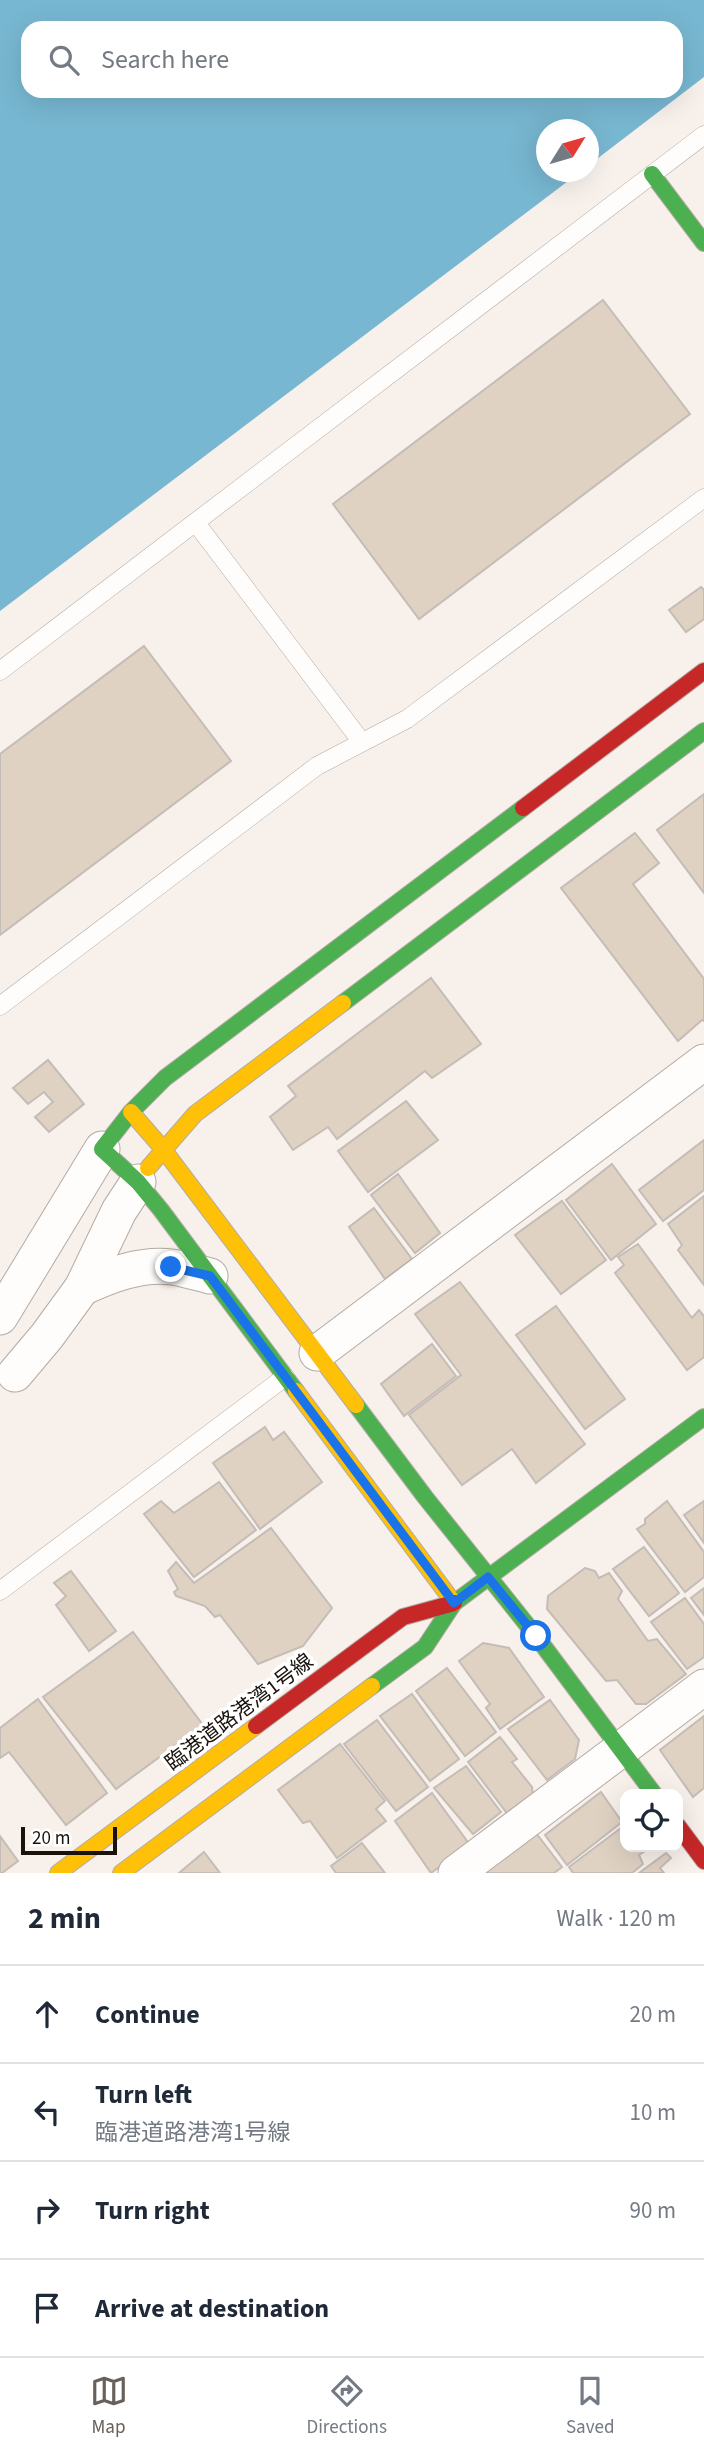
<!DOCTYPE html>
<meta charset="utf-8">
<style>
:root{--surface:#fff;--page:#f2f2f3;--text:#1f2937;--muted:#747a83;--line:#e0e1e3;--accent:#68605a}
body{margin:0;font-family:"Source Sans 3","Noto Sans JP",sans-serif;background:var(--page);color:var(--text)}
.controls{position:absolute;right:21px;bottom:21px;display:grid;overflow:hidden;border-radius:14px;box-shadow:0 7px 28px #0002}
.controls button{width:63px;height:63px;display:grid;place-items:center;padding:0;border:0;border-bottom:2px solid var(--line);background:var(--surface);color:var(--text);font:35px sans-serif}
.compass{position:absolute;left:536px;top:119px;width:63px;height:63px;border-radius:50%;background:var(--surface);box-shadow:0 7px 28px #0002;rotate:53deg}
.scale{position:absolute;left:21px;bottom:18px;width:96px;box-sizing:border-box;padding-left:7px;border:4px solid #1a120c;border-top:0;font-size:19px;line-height:24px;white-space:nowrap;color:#1a120c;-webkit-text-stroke:5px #fff;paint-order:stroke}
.stop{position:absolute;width:21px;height:21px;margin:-16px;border:5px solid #1a73e8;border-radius:50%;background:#fff}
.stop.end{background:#1a73e8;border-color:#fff;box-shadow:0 2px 7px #0008}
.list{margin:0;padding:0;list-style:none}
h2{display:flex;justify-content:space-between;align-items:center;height:91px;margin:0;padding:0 28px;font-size:30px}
h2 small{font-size:23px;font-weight:400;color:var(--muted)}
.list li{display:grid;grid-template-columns:46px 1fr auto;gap:21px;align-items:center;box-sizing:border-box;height:98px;padding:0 28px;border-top:2px solid var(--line)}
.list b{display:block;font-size:26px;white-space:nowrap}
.list p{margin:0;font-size:23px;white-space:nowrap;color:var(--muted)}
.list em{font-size:23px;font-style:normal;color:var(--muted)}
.icon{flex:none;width:38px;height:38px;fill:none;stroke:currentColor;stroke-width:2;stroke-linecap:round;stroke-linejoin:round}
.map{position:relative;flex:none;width:704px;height:1873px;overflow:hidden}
.search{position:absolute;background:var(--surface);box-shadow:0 7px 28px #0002;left:21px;right:21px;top:21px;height:77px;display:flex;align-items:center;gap:18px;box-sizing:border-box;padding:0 24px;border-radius:21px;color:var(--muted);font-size:26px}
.sheet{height:483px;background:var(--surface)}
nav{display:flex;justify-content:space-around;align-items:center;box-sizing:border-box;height:98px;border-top:2px solid var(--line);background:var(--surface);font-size:19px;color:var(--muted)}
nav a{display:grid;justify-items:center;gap:4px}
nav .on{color:var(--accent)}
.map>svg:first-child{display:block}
</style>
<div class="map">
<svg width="704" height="1873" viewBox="0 0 704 1873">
<rect width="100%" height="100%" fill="#f8f0ea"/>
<!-- water -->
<path fill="#78b7d1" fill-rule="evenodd" d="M0,0H704V77L589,165L588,130H546V172H580L0,611ZM28,28H676V91H28Z"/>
<!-- building -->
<g fill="#e0d2c3" stroke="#c4bcb6" stroke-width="2">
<polygon points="603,300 690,414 419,619 333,504"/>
<polygon points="701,587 704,590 704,619 686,632 669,610"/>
<polygon points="144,646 231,761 0,935 0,754"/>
<polygon points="704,794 704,893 657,830"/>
<polygon points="635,833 659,863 633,884 704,979 704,1021 702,1020 678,1041 561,888"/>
<polygon points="431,978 481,1044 432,1078 425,1071 337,1139 328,1127 293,1150 270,1117 296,1096 288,1086"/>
<polygon points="48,1060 84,1104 49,1132 35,1117 53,1102 44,1092 28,1104 13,1088"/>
<polygon points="406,1101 438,1140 368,1192 338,1151"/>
<polygon points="704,1140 704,1190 663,1221 639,1190"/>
<polygon points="612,1164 656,1224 611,1260 566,1200"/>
<polygon points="398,1174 440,1233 415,1253 371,1195"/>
<polygon points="704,1196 704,1285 678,1250 682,1245 668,1224"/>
<polygon points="562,1201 606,1260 561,1294 515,1235"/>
<polygon points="374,1208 412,1259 385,1279 349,1227"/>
<polygon points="638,1244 692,1318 699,1310 704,1316 704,1357 687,1370 615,1273 624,1265 618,1257"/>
<polygon points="460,1282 585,1444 536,1483 512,1449 462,1485 409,1415 461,1375 415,1314"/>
<polygon points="556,1306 625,1399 585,1429 516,1335"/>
<polygon points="432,1344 456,1376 404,1416 381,1384"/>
<polygon points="265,1427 273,1440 284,1432 322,1482 260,1529 213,1463"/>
<polygon points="219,1482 256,1530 194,1577 144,1514 161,1501 174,1513"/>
<polygon points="667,1501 704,1552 704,1577 685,1592 637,1529 645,1524 645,1519"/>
<polygon points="704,1501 704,1543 684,1515"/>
<polygon points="271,1528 332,1608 303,1646 258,1664 220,1615 215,1617 205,1606 176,1596 174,1592 178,1589 168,1571 176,1562 194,1583"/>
<polygon points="644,1547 679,1593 649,1616 613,1569"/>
<polygon points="585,1568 595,1571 599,1578 609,1573 622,1591 618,1599 648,1641 657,1639 686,1674 646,1704 636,1704 617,1680 606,1681 547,1609 548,1596"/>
<polygon points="71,1571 116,1631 89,1651 56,1605 66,1596 54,1583"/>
<polygon points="704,1588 704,1615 691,1598"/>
<polygon points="685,1598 704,1624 704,1657 687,1669 651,1622"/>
<polygon points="133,1632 203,1725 116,1789 43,1697"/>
<polygon points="483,1643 509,1648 544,1697 500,1729 486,1708 490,1704 459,1661"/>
<polygon points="447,1668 496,1732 465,1756 416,1691"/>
<polygon points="412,1694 459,1759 430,1781 380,1716"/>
<polygon points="38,1699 107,1793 66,1825 9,1752 0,1758 0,1728"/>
<polygon points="550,1700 579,1740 575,1759 547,1780 508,1729"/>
<polygon points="704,1716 704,1788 693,1797 660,1750"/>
<polygon points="377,1720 428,1787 396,1811 344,1744"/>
<polygon points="500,1737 517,1759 512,1762 532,1787 533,1796 509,1816 468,1762"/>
<polygon points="340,1744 385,1801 376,1809 386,1821 337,1858 310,1821 303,1823 278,1790"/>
<polygon points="466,1766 501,1812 473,1834 434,1788"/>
<polygon points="601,1792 622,1822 567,1865 545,1835"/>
<polygon points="432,1793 470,1845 431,1873 395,1821"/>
<polygon points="625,1825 625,1847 651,1847 639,1855 643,1864 632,1873 573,1873 569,1867"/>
<polygon points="536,1833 562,1867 554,1873 481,1873"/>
<polygon points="0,1836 18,1861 2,1873 0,1873"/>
<polygon points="362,1843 385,1873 336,1873 331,1866"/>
<polygon points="204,1852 220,1873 179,1873"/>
<polygon points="666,1853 671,1858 660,1868 664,1873 639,1873"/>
</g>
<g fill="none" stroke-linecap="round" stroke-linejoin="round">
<defs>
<g id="lane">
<polyline points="196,523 361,741"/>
<polyline points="0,671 704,135"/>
<polyline points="0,1006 317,766 407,719 704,498"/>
<polyline points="0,1591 285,1377"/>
</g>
<g id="street">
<path d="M82,1288C110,1275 141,1263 172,1267C185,1269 198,1273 210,1276"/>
<polyline points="0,1317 102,1149"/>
<polyline points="317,1353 704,1062"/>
<polyline points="15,1374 47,1336 82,1288 119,1211 138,1182"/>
<polyline points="456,1873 704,1687"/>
</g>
<g id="fast">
<polyline points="652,174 704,243"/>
<polyline points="343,1003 704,731"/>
<polyline points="296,1391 161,1210 138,1182 102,1149 131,1112 165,1078 523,808"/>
<polyline points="356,1405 425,1497 536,1636 654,1794"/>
<polyline points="372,1686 425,1647 454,1603 704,1417"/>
</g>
<g id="slow">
<polyline points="131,1112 163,1149 356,1405"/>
<polyline points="148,1168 195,1114 343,1003"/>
<polyline points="296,1391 454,1603"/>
<polyline points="58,1873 256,1726"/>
<polyline points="121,1873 372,1686"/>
</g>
<g id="jam">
<polyline points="523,808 704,671"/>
<polyline points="256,1726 403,1617 454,1603"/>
<polyline points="678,1826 704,1861"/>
</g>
</defs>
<!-- lane casing -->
<use href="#lane" stroke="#b3aba5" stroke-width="19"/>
<!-- street casing -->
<use href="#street" stroke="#b3aba5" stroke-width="37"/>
<!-- fast casing -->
<use href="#fast" stroke="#b3aba5" stroke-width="18"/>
<!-- slow casing -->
<use href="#slow" stroke="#b3aba5" stroke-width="18"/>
<!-- jam casing -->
<use href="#jam" stroke="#b3aba5" stroke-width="18"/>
<!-- lane -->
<use href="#lane" stroke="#fefdfc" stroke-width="18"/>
<!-- street -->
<use href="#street" stroke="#fefdfc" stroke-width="35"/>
<!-- fast -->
<use href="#fast" stroke="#4caf50" stroke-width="16"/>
<!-- slow -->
<use href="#slow" stroke="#ffc107" stroke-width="16"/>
<!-- jam -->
<use href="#jam" stroke="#c62828" stroke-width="16"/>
</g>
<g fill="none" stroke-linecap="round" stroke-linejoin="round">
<!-- route -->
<polyline stroke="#1a73e8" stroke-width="9" points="171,1267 210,1276 454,1603 488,1577 536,1636"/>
</g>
<g text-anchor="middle" stroke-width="7" stroke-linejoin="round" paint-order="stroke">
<!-- street labels -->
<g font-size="21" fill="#1a120c" stroke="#fff">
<text transform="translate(239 1712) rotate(-37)" y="7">臨港道路港湾1号線</text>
</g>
</g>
</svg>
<div class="controls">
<button><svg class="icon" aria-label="locate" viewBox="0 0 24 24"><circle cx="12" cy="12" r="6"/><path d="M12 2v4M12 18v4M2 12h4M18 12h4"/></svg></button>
</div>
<svg class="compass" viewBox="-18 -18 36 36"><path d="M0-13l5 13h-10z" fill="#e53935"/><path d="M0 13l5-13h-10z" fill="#747a83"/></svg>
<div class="scale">20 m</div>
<div class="stop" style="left:536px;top:1636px"></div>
<div class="stop end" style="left:171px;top:1267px"></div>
<div class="search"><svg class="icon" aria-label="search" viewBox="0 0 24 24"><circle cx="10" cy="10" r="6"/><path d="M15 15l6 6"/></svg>Search here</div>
</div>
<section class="sheet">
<h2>2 min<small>Walk · 120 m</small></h2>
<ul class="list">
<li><svg class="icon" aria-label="ahead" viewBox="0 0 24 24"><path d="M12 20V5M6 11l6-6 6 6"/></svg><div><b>Continue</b></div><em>20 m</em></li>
<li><svg class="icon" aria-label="left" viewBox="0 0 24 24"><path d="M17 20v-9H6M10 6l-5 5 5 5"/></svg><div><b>Turn left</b><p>臨港道路港湾1号線</p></div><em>10 m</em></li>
<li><svg class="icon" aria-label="right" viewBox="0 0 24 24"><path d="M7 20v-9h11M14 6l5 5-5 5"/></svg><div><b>Turn right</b></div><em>90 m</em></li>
<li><svg class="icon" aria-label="arrive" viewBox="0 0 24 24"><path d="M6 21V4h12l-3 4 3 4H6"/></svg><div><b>Arrive at destination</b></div></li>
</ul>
</section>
<nav>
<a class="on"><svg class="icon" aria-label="map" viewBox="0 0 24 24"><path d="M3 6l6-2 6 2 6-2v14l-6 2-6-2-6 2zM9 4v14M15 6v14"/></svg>Map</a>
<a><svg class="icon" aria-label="directions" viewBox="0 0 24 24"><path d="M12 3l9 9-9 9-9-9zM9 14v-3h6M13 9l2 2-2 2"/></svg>Directions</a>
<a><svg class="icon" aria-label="saved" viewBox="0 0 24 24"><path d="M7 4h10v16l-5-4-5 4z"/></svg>Saved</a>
</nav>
